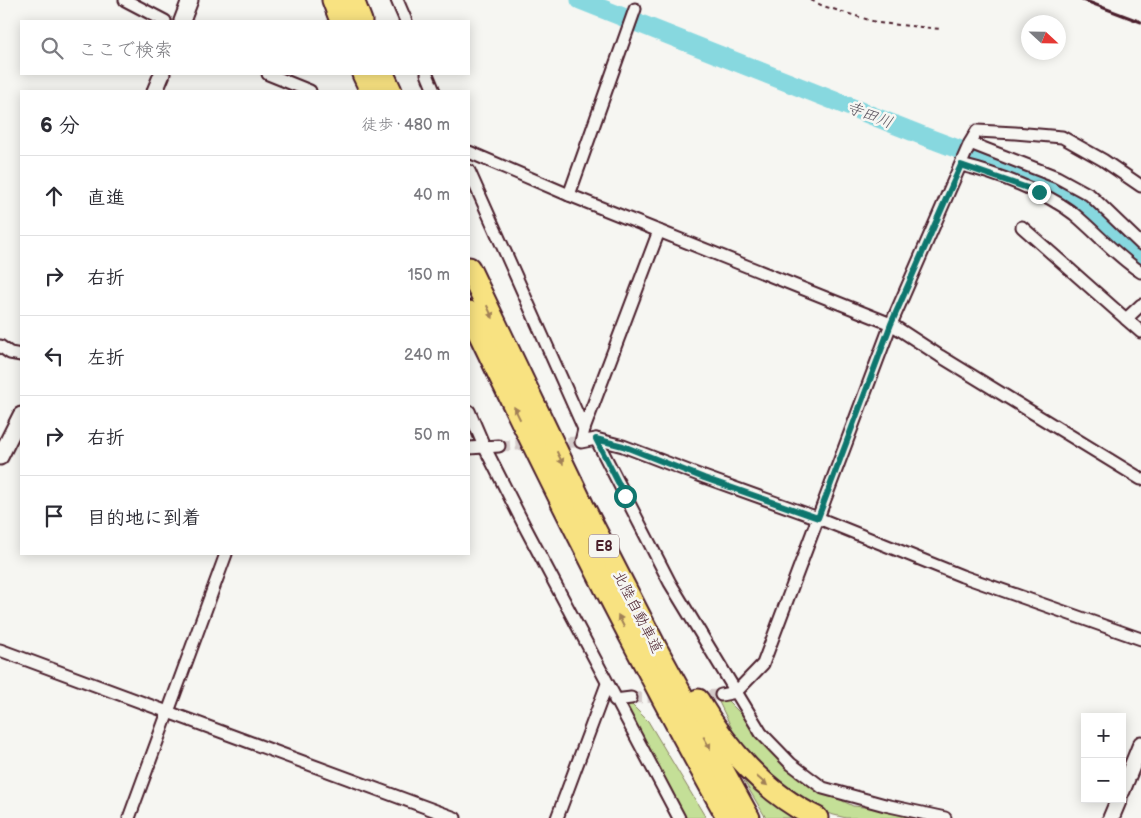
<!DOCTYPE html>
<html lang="ja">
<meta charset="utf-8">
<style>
:root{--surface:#fff;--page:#f2f2f3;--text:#2b2b33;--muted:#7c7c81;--line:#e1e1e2}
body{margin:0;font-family:"Balsamiq Sans","Klee One",sans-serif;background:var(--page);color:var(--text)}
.controls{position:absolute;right:15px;bottom:15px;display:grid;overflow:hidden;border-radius:0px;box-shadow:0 2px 12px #0003}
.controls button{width:45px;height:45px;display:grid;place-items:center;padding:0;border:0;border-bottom:1px solid var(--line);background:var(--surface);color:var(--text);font:25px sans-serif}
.compass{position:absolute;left:1021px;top:15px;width:45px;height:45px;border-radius:50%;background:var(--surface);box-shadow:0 2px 12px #0003;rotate:112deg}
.stop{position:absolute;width:15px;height:15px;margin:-11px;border:4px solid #0f766e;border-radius:50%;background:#fff}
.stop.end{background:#0f766e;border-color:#fff;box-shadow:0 1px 5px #0008}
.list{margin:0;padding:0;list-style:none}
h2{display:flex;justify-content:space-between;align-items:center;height:65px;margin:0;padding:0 20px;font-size:21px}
h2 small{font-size:16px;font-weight:400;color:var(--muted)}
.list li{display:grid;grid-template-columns:32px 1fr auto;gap:15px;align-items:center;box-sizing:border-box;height:80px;padding:0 20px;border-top:1px solid var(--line)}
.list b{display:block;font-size:19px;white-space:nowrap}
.list em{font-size:16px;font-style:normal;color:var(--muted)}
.icon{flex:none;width:28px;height:28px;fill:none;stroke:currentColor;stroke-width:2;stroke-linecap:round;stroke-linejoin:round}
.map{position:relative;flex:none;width:1141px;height:818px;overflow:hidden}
.search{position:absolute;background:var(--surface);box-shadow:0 2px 12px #0003;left:20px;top:20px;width:450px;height:55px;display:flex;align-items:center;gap:12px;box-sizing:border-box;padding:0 18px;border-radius:0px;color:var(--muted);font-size:19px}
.panel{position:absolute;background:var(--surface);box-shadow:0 2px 12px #0003;left:20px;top:90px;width:450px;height:465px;border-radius:0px}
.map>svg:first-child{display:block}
</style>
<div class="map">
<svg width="1141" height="818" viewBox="0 0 1141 818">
<rect width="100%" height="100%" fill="#f6f6f2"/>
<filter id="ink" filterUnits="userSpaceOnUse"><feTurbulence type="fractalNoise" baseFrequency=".02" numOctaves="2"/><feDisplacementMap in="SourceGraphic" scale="10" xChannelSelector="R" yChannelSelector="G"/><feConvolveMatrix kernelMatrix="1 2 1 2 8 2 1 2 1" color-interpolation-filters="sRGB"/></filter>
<g filter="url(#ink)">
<!-- green -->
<g fill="#c4df97" stroke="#877f61">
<polygon points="718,700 727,700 742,715 778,759 818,789 853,806 894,810 941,818 846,818 826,813 784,788 740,745"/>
<polygon points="630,703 648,721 706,818 683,818 622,707"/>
<polygon points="744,781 781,807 804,818 766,818"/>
</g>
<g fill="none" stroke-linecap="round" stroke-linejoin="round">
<!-- river -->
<polyline stroke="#87d8df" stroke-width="19" points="580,0 926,137 1019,172 1087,205 1141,259"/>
<!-- minor-tunnel -->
<g stroke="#d4cbca" stroke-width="11" stroke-dasharray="11 5.5" stroke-linecap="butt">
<polyline points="551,443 581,442"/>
<polyline points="499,446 535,444"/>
<polyline points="692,696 721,695"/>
<polyline points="631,698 664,697"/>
</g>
<defs>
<g id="minor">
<polyline points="125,0 165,21"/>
<polyline points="397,0 406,21"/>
<polyline points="268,74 310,91"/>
<polyline points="427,74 434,91"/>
<polyline points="970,143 1057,177 1090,195 1141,244"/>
<polyline points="469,152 569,195 891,324 940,356 1141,479"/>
<path d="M961,165C995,173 1046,192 1074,214C1097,233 1116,256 1141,272"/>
<polyline points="469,171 584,429"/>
<polyline points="569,195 635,9"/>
<polyline points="1022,227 1126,319"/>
<polyline points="659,231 584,429 581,442 596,439 623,446 704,477 818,518 962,576 1141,639"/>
<polyline points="1141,305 1126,319 1141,332"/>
<polyline points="0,346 10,353 21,355"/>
<polyline points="469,411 484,446 524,525 679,818"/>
<polyline points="596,439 670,583 761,733 791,764 823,788 885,805 945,818"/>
<polyline points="469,448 499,446"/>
<polyline points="0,650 455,818"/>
<polyline points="721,695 736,692 763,664 891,324 970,143 977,131 1015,133 1062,137 1103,160 1141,186"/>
<polyline points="615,700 631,698"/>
<polyline points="129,818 226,554"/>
<polyline points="557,818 607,684"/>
</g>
<g id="tertiary">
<polyline points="182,21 190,0"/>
<polyline points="155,91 162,74"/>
<polyline points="0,457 21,415"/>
<polyline points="1122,791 1141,744"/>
<polyline points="1111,818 1119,799"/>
</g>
<g id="motorway">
<polyline points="333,0 341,21"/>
<polyline points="353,0 361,21"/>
<polyline points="363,74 371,91"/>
<polyline points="383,74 391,91"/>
<polyline points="469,268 583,506 657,650 749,818"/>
<path d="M469,312C551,484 635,652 728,818"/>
<path d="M698,700C728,750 764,792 817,818"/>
</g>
</defs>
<!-- minor casing -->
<use href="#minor" stroke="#4a1f2b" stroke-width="15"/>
<!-- tertiary casing -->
<use href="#tertiary" stroke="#4a1f2b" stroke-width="19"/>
<!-- motorway casing -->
<use href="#motorway" stroke="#4a1f2b" stroke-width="25"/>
<!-- path -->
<polyline stroke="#4a1f2b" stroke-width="2" stroke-dasharray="4 4" stroke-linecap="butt" points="811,0 823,6 879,23 941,29"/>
<!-- minor -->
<use href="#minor" stroke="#f6f6f2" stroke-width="11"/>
<!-- tertiary -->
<use href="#tertiary" stroke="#f6f6f2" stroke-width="15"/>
<!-- motorway -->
<use href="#motorway" stroke="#f8e281" stroke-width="21"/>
<!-- rail -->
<polyline stroke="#4a1f2b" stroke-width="3" points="1083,0 1141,22"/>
</g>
<!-- one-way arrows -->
<defs><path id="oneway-solid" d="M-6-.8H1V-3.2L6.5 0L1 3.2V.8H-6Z" transform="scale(1.25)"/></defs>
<g fill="#a18056">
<use href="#oneway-solid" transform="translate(490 312) rotate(65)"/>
<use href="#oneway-solid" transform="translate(517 413) rotate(-116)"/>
<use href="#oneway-solid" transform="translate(560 458) rotate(64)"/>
<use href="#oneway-solid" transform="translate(621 621) rotate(-117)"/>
<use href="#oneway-solid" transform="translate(707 743) rotate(61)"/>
<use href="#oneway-solid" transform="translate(762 781) rotate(41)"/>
</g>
</g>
<g fill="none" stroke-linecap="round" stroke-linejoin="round" filter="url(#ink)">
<!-- route -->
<polyline stroke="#0f766e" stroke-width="6" points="625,496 596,439 623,446 704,478 818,518 891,324 961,165 1039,192"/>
</g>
<g text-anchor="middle" stroke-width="5" stroke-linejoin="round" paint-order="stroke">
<!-- shield labels -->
<rect fill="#f6f6f2" stroke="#7e6067" stroke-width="1" x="589" y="534.5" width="30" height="23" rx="4"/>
<g font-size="14" font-weight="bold" fill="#4a1f2b">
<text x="604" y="551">E8</text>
</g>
<!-- street labels -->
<g font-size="15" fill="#4a1f2b" stroke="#f6f6f2">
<text transform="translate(638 612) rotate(63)" y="5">北陸自動車道</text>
</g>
<!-- water labels -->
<g font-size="16" font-style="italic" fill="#5c5661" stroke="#f6f6f2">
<text transform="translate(870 114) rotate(21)" y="6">寺田川</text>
</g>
</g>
</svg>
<div class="controls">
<button>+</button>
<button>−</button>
</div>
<svg class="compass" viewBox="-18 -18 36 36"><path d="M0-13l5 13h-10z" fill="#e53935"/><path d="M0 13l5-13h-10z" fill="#7c7c81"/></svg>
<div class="stop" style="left:625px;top:496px"></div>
<div class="stop end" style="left:1039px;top:192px"></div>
<div class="search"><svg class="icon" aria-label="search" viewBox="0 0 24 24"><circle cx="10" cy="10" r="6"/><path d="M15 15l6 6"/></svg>ここで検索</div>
<section class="panel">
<h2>6 分<small>徒歩 · 480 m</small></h2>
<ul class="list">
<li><svg class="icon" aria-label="ahead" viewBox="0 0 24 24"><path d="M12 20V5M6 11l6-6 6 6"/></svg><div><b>直進</b></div><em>40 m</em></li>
<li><svg class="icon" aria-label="right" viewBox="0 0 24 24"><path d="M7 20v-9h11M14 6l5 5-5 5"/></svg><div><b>右折</b></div><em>150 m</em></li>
<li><svg class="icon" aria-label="left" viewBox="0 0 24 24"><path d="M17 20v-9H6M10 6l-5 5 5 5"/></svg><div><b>左折</b></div><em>240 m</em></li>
<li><svg class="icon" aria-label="right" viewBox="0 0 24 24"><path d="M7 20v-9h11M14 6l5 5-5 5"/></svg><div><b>右折</b></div><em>50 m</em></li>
<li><svg class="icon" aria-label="arrive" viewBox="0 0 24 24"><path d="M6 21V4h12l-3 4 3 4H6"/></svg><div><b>目的地に到着</b></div></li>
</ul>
</section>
</div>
